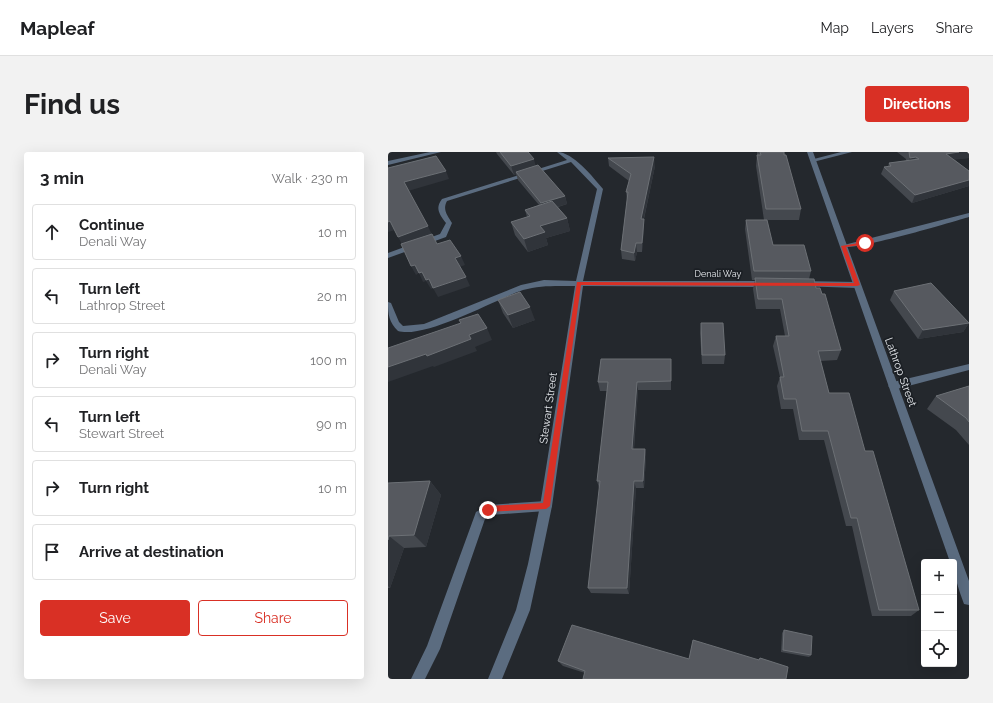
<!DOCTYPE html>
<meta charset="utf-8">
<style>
:root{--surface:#fff;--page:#f2f2f2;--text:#202124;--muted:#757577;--line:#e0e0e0;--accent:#d93025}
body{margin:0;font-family:Raleway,sans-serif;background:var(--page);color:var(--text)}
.controls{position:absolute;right:12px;bottom:12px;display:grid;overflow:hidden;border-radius:4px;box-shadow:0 4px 16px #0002}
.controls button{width:36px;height:36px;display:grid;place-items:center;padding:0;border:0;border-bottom:1px solid var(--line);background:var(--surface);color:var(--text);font:20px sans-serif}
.stop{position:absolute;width:12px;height:12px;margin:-9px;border:3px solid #d93025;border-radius:50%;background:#fff}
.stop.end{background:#d93025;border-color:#fff;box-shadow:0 1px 4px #0008}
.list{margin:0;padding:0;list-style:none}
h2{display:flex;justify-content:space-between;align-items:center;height:52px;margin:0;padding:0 16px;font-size:17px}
h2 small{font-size:13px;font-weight:400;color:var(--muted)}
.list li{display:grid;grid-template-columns:26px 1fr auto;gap:12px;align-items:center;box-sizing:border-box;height:56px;margin:0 8px 8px;padding:0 8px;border:1px solid var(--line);border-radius:4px}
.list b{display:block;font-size:15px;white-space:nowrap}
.list p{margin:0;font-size:13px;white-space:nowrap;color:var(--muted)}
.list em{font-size:13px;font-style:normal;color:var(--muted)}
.actions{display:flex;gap:8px;padding:12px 16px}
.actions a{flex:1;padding:9px 0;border:1px solid var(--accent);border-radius:4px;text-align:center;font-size:14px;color:var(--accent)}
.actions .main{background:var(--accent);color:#fff}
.icon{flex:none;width:22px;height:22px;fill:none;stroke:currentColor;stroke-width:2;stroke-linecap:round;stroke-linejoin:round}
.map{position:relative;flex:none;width:581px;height:527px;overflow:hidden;border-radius:4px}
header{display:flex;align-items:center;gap:24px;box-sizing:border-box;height:56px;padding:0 20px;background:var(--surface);border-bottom:1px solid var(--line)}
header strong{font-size:19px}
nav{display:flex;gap:22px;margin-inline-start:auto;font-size:14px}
.intro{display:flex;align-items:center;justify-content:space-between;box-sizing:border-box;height:96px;padding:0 24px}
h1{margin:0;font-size:28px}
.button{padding:10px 18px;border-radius:4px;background:var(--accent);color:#fff;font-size:14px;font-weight:700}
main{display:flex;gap:24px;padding:0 24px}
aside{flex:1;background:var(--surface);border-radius:4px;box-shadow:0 4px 16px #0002}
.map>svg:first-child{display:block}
</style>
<header>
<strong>Mapleaf</strong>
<nav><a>Map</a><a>Layers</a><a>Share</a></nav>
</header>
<div class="intro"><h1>Find us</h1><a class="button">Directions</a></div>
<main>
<aside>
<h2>3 min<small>Walk · 230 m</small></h2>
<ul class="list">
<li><svg class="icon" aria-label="ahead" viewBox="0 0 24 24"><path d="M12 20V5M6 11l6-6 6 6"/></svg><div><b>Continue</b><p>Denali Way</p></div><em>10 m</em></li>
<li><svg class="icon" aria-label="left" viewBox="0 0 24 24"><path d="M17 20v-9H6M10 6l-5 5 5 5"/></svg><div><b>Turn left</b><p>Lathrop Street</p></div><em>20 m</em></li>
<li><svg class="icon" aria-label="right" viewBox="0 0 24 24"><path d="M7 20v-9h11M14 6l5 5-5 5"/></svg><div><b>Turn right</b><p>Denali Way</p></div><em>100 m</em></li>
<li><svg class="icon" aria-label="left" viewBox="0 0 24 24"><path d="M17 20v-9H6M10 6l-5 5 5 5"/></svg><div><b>Turn left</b><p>Stewart Street</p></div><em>90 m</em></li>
<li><svg class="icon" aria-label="right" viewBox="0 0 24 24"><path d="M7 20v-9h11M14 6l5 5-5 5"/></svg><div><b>Turn right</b></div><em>10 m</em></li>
<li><svg class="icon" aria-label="arrive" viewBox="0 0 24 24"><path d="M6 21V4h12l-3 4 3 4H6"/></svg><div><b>Arrive at destination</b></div></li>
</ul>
<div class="actions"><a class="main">Save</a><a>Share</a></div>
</aside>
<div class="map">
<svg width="581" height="527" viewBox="0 0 581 527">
<rect width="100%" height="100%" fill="#24282d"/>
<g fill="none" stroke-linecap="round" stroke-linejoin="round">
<!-- service -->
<polygon fill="#5b6c80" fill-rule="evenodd" points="158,349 162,350 164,354 162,358 158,359 102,363 97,367 52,497 37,527 23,527 39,494 88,360 100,353"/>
<!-- minor -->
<g fill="#5b6c80" fill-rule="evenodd">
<path d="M169,0C185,0 205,25 215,37L195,129H379L383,132L379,135L195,134L164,354L152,412L142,458L114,527H100L128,458L140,412L152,354L187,134C169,134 152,133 135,138C106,148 37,187 10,179C1,170 0,163 0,150L3,151L11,170L15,174L36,172L133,133L156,128L188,129L209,37L183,10L59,49C54,58 60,64 64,71L58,85L0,106V101L52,82L58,71C51,62 47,56 54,47L179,8Z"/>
<polygon points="453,0 464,0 425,10 422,8"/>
<path d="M581,61V65C564,70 461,101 452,94Z"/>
<polygon points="413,129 469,130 473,133 469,136 410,134 410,130"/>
<polygon points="581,212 581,218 505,238 500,234 505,230"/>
</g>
<!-- tertiary -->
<g fill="#5b6c80" fill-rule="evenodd">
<polygon points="42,0 53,0 0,13 0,9"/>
<path d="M419,0H425L581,429V453L576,452C571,438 566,425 566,410H562Z"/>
</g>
</g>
<!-- wall -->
<g fill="#44484e">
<polygon points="108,0 140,0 147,14 177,44 179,52 170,55 179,66 182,79 158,86 160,93 140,100 127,83 123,70 139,65 137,58 151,53 130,28 128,22 126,23 109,2"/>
<polygon points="369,0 396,0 413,57 411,68 379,68 385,93 423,119 421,127 428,136 434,142 453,198 449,208 432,209 441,241 477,299 531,458 523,464 484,464 464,374 458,374 436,288 411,288 405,257 393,257 389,234 392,225 385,194 388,184 397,184 392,157 368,157 365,137 367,128 364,128 357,77 358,68 376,68 368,14 369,3"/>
<polygon points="509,0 581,0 581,6 566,7 581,19 581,34 524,51 493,22 496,15 500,15 501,11 518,9 518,7"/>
<polygon points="220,6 267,14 256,67 256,75 254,100 249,100 247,109 234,107 233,98 239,48 238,40 241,29 221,14"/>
<polygon points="506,139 581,171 575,180 530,187 502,148"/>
<polygon points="110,148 147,168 125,176 115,161"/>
<polygon points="313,171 337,203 336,212 314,212 312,181"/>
<polygon points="283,207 283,238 250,238 246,297 257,297 258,305 256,336 248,336 241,442 203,441 200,436 212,336 211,336 209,329 219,239 212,239 210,230"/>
<polygon points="581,234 581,293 568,278 539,257 548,244"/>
<polygon points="42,329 53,343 38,395 16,396 2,436 0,436 0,331"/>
<polygon points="396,478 423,503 421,505 393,500 394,481"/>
<polygon points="372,506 400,515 197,521 175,514 170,509 301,507 370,508"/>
</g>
<!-- shaded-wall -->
<g fill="#30343a">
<polygon points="571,0 581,0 581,6 555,9 558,2"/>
<polygon points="266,5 267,14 254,75 253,67"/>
<polygon points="528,5 525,12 519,13 522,6"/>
<polygon points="146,7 148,16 128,20 128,22 126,23 123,14"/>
<polygon points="58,19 61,27 20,39 16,30"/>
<polygon points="581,28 581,34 524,51 527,43"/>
<polygon points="177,44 179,52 155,59 153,51"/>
<polygon points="179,66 182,79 158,86 160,93 140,100 136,87 152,74"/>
<polygon points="256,67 256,75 254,100 254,91"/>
<polygon points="2,69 7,78 0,80 0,70"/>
<polygon points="40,74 44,83 15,94 10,85"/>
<polygon points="248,91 249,100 247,109 246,101"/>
<polygon points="73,104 77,113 71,115 67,106"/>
<polygon points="27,113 41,127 46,136 43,137 38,129 35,130 31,121 28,123 23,114"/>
<polygon points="78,125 82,134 50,145 45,136"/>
<polygon points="142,155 147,168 125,176 120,163"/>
<polygon points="581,171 575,180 530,187 535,178"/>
<polygon points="99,176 104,188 87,195 89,199 46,215 45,214 0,230 0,215"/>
<polygon points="249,230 250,238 245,305 244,297"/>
<polygon points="257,297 258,305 256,336 255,329"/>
<polygon points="42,329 53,343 38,395 26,383"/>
<polygon points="246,329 248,336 241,442 239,436"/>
<polygon points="1,384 16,396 2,436 0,434 0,388"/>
</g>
<!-- building -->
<g fill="#56595f" stroke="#6c7075">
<polygon points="112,0 140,0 146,7 123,14"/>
<polygon points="372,0 396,0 396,3 398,3 413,57 378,57 369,3 373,3"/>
<polygon points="521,0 571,0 558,2 581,19 581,28 527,43 496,15 503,14 501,11 531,7 528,5 522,6"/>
<polygon points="48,4 58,19 16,30 40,74 10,85 2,69 0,70 0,16"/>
<polygon points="266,5 253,67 256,67 254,91 248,91 246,101 233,98 240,40 238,40 243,22 220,6"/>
<polygon points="150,13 177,44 153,51 128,20"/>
<polygon points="164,49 179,66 152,74 157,80 136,87 123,70 142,64 137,58"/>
<polygon points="358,68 379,68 385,93 416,93 423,119 366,119"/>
<polygon points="44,82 49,92 62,88 73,104 67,106 78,125 45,136 41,127 38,128 34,120 31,121 27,113 23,114 13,92"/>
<polygon points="367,126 426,127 428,136 432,136 434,142 437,142 453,198 430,199 441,241 461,241 477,299 485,299 531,458 491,458 469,366 463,366 440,279 414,279 408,247 396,247 392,225 396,225 388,184 401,184 394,147 370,147"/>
<polygon points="543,131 581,171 535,178 506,139"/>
<polygon points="132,140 142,155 120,163 110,148"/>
<polygon points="90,162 99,176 81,183 83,187 39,204 38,202 0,215 0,196 73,171 71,168"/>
<polygon points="313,171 335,171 337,203 314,203"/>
<polygon points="213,207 283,207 283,229 249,230 244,297 257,297 255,329 246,329 239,436 200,436 212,329 209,329 220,230 210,230"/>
<polygon points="581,234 581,270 578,266 548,244"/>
<polygon points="42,329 26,383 1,384 0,388 0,331"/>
<polygon points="184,473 301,507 305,488 371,508 372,506 400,515 398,527 195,527 197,519 170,509"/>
<polygon points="396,478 424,484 423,503 395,498"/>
</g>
<!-- route -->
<polygon fill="#d93025" points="477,90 479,92 458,95 472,133 469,134 193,133 162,354 158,357 97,360 97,355 100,354 155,351 189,130 466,131 453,94"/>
<g text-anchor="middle" stroke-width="3.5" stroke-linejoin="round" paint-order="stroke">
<!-- far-street labels -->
<g font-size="9" fill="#e6e9ed" stroke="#1b1f24">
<text x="330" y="125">Denali Way</text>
</g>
<!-- street labels -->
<g font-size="11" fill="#e6e9ed" stroke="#1b1f24">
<text transform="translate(513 220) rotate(70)" y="4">Lathrop Street</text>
<text transform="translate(160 256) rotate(-82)" y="4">Stewart Street</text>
</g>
</g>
</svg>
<div class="controls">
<button>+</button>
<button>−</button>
<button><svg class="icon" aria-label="locate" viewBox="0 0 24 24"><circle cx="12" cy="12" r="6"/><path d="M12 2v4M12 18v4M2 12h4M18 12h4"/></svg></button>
</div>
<div class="stop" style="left:477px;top:91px"></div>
<div class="stop end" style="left:100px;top:358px"></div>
</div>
</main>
